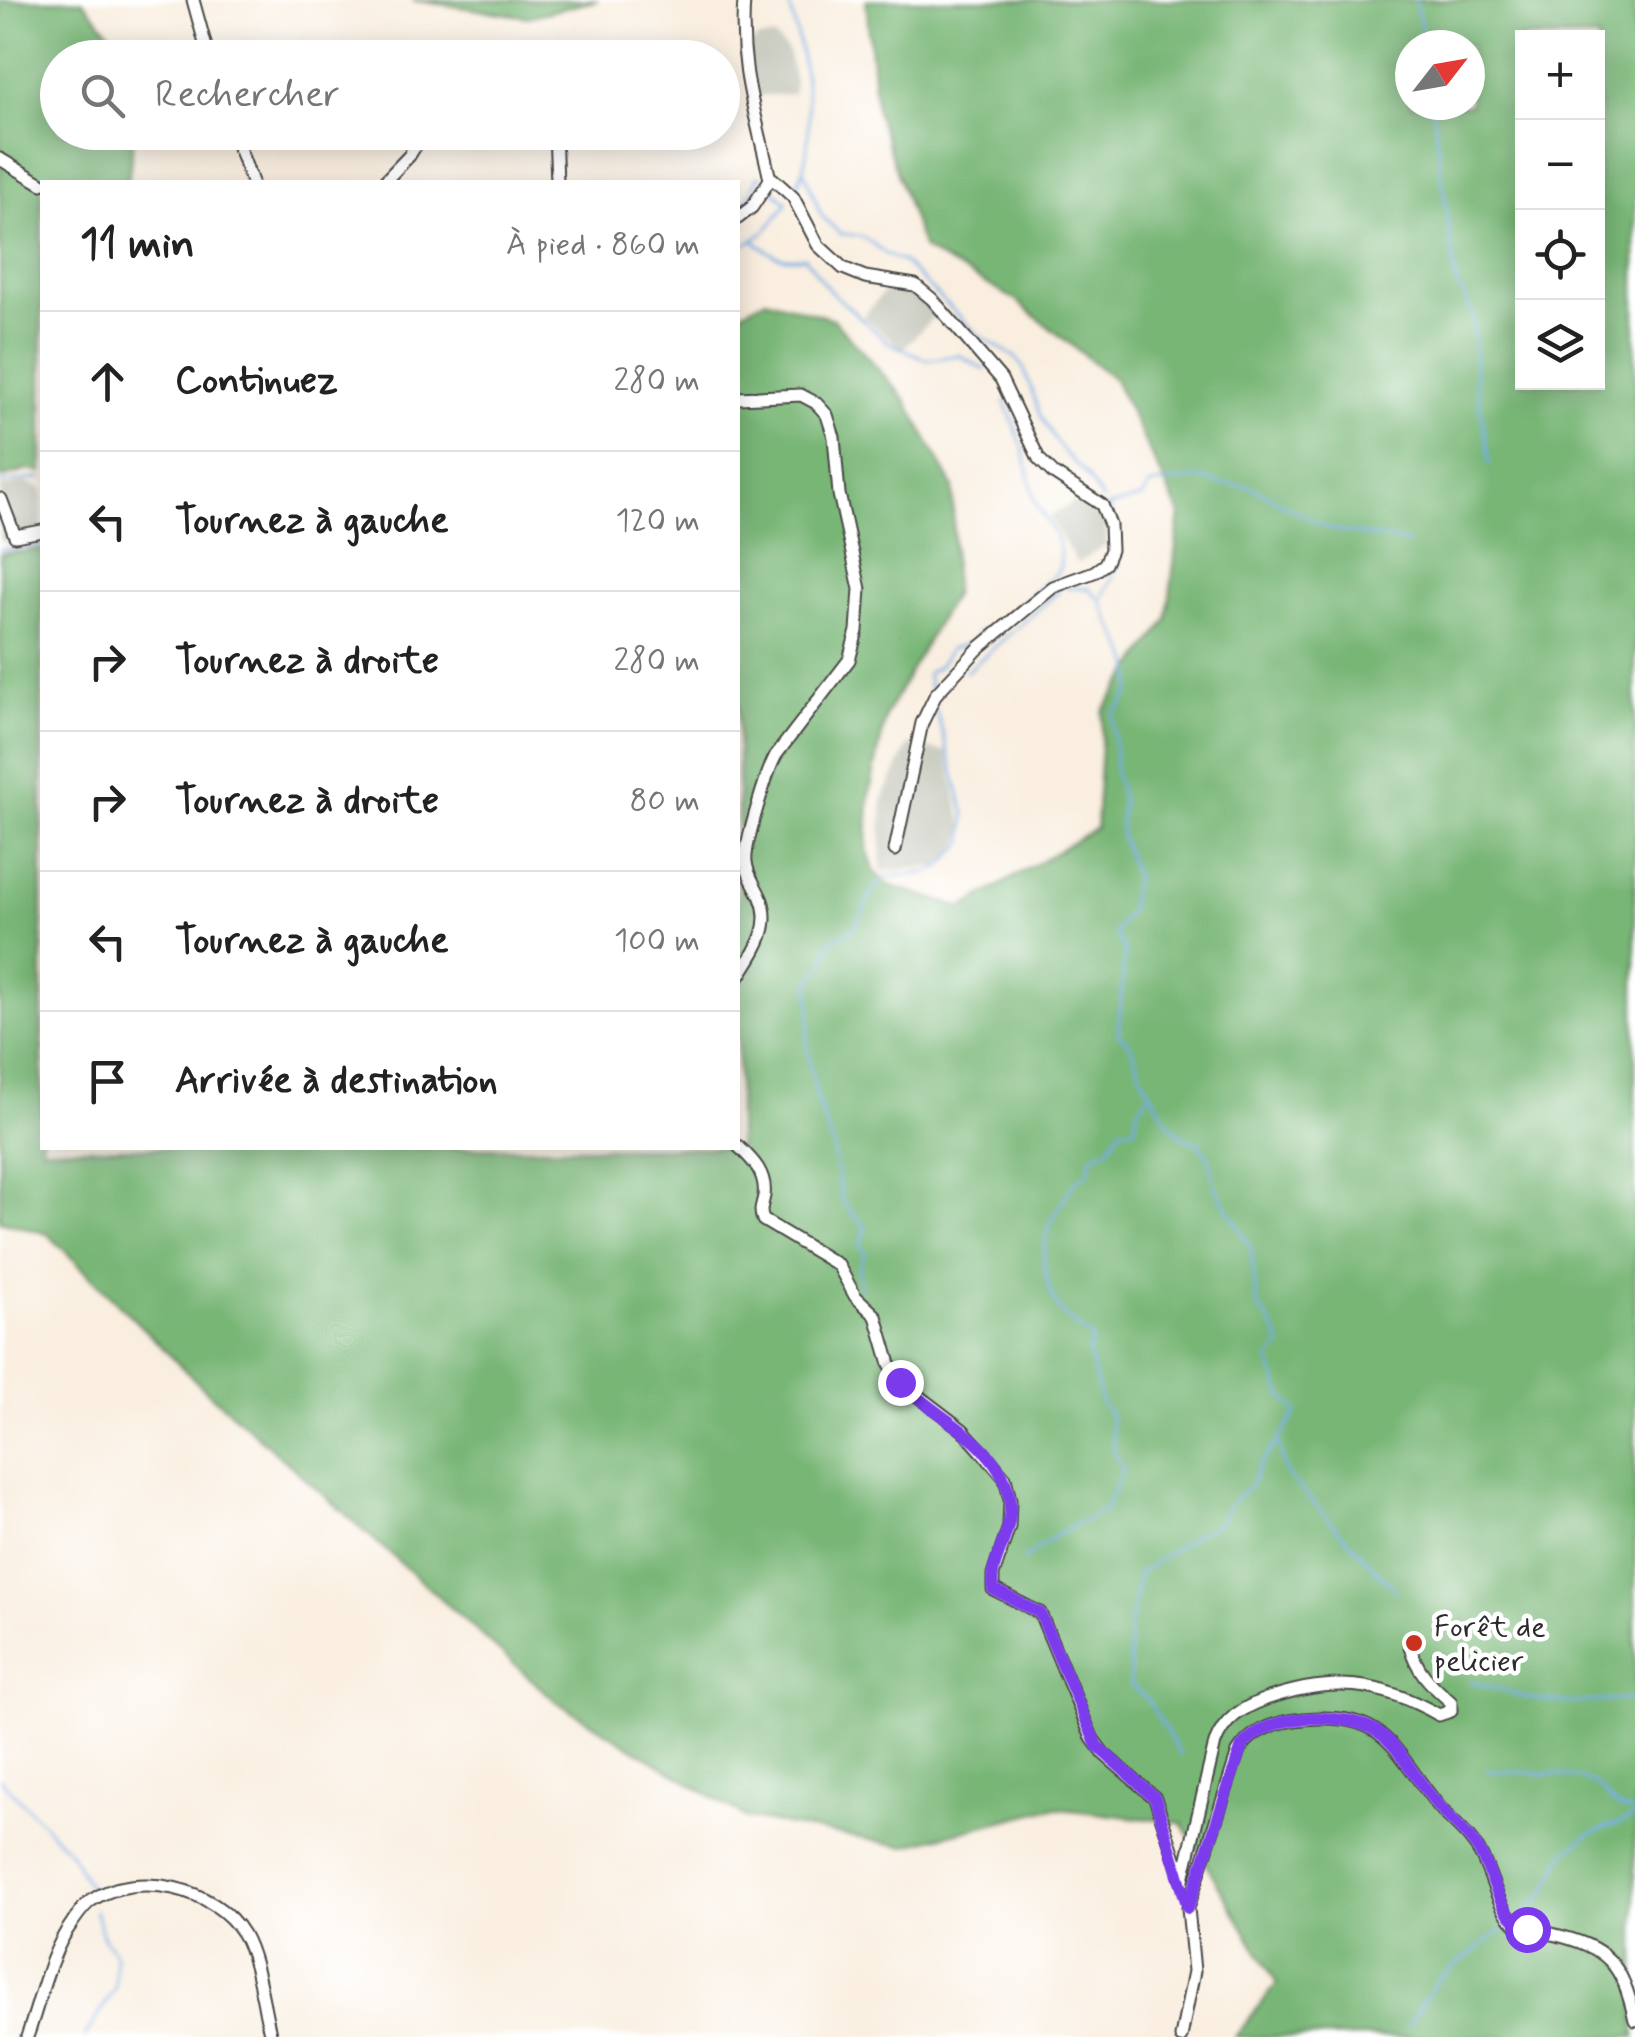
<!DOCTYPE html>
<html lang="fr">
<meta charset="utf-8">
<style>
:root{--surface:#fff;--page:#f2f2f2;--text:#222;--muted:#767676;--line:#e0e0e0}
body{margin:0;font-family:Mynerve,sans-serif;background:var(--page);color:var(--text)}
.controls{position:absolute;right:30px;top:30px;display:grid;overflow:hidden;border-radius:0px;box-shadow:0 5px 25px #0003}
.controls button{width:90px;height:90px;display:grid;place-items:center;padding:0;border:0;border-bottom:2px solid var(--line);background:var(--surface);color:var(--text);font:50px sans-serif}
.compass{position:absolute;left:1395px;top:30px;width:90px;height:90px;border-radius:50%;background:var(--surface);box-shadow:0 5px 25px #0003;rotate:59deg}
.stop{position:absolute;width:30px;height:30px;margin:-22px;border:8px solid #7c3aed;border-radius:50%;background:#fff}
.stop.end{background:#7c3aed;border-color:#fff;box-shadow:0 2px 10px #0008}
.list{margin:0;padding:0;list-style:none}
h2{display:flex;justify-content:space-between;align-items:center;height:130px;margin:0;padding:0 40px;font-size:42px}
h2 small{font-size:32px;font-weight:400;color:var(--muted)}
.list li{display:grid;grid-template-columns:65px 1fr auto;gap:30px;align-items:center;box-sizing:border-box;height:140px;padding:0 40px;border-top:2px solid var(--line)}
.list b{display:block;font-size:38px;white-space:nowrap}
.list em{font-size:32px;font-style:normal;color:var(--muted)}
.icon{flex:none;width:55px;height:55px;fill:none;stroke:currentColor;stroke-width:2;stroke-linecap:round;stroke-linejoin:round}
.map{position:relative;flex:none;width:1635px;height:2037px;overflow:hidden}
.search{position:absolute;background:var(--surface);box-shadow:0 5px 25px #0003;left:40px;top:40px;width:700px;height:110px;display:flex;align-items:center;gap:25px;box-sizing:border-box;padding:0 35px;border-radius:55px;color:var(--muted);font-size:38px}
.panel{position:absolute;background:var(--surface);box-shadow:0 5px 25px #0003;left:40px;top:180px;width:700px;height:970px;border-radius:0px}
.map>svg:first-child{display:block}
</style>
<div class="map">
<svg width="1635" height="2037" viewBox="0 0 1635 2037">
<rect width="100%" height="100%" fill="#fff"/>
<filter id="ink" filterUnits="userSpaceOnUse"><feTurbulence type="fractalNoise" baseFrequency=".01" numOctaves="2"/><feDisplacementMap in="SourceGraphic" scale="20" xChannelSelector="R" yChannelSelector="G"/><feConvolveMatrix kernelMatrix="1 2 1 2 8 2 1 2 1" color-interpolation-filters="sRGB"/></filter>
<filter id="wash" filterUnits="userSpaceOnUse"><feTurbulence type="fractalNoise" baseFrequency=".0048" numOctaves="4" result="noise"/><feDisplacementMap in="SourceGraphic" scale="40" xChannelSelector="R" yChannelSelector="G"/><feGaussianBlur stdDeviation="2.25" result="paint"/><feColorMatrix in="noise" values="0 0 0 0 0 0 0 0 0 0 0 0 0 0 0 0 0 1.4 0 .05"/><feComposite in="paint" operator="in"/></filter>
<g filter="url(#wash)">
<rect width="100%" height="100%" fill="#f9eedf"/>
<!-- industrial -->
<g fill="#c4c6b9">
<polygon points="775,37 788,51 795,81 793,94 754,96 748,47 757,39"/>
<polygon points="889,286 908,289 939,311 903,349 863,316"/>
<polygon points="25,482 42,489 42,539 0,542 0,487"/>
<polygon points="1083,497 1105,520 1107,545 1077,563 1049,517"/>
<polygon points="908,745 946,752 964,831 958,848 939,866 881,872 882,801"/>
</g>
<!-- forest -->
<g fill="#78b676" stroke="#527050" stroke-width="2.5" fill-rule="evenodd">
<polygon points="0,0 82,0 115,39 122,57 58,58 58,132 134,133 128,182 42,182 42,472 28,470 0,478"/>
<polygon points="412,0 598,0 528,17"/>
<path d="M866,0H1635V2037H1235L1277,1984L1182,1823L1053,1808L904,1846L747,1818L557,1702L200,1385L48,1234L0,1221V554L42,549V1148H738V314L766,299L833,319L906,400L953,487L954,593L886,715L869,797L867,849L875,873L889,885L962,908L1096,828L1103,711L1167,620L1180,514L1114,379L1014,299L923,249L876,111ZM1522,38H1598V382H1522ZM1410,45H1470V105H1410Z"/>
</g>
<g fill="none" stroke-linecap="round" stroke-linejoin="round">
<!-- stream -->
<g stroke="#76aee6" stroke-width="2.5">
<path d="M788,0C803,50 821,139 796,187"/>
<polyline points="1415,0 1425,45"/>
<polyline points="1432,105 1456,282 1473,314 1475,375 1490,464"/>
<path d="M804,171L821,215L840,234C876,233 874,254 903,262L977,334L1015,357L1024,369L1041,417L1060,448L1087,476L1103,500"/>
<polyline points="738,209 750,194 758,176 761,178"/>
<path d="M754,240C771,256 783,261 805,257L828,289L888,342L928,360L959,355L985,370"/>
<path d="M738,246C760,242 774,221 787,203L773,190"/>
<polyline points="0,483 42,478"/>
<polyline points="1108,506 1114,522"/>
<polyline points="1109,507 1143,497 1150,485 1202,478 1216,483 1252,487 1328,529 1409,543"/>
<path d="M1116,529L1118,565L1101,600C1112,637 1158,676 1113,714L1115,772L1122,800L1120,833L1135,878L1129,911L1115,932L1125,953L1118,1033L1130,1045L1143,1079L1169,1124L1185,1138L1198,1143L1209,1158L1216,1188L1251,1248L1257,1305L1274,1328L1281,1345L1269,1361L1282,1394L1297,1412L1278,1441L1286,1474L1397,1592"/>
<polyline points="0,550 42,545"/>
<polyline points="1066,588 1089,588 1098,598"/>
<polyline points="966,672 1059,591"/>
<polyline points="930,689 927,673 939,666 950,649 970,643 981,631 992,628 1055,575 1060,567 1060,551 1055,534 1035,502 1023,448 1005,401"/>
<polyline points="861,1289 858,1269 865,1254 860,1246 866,1229 842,1201 833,1147 816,1095 807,1048 811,1006 809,984 824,963 831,941 854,928 874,888 887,877 926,873 942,866 964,842 965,814 936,710"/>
<path d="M1023,1560L1055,1536L1105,1510L1123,1468L1113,1449L1111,1417L1101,1401L1088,1350L1093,1339C1082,1329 1065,1319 1058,1307C1039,1276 1040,1238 1058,1209C1068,1193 1072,1181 1088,1173L1092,1156L1109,1148L1120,1129L1135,1128L1137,1110L1150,1093"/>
<polyline points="1471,1682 1527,1698 1571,1703 1635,1699"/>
<polyline points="1180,1754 1147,1699 1130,1684 1129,1631 1139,1573 1195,1535 1217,1524 1233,1501 1251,1485 1259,1465 1276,1443"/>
<path d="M1487,1770C1513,1773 1578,1771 1597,1786C1614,1800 1609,1808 1635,1812"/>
<polyline points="0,1779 70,1852 92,1893"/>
<polyline points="1521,1917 1546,1892 1563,1855 1587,1835 1635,1817"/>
<polyline points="1408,2026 1437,1980 1507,1926"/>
<polyline points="85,2037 115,1988 115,1954 104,1939 95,1911"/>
</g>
</g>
</g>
<g filter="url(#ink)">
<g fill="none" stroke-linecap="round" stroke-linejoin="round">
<defs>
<g id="minor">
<polyline points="193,0 209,58"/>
<path d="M744,0C739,67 755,111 769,175"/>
<polyline points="499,58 531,44 553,47 561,58"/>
<polyline points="233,132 252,182"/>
<polyline points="555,132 557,182"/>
<polyline points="0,159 42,184"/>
<polyline points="773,179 793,197 818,245 843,268 865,277 915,285 932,299 1001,379 1039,459 1053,473 1102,505 1110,525 1111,550 1105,564 1094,572 1053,587 979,648 936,694 922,723 895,850"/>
<polyline points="384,182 409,156 424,132"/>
<polyline points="738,218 752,207 769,181"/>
<path d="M738,398L801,395L816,403L827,415L834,437L839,494L860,589L857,631L849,660L776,755C767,771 744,845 746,862C747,875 756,886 761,898C774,928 753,954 738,978"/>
<polyline points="1,499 15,536 42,531"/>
<path d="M738,1146C753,1160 767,1174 764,1196C762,1206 759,1210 763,1220L838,1265L855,1296L876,1316L890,1364L900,1382L963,1430L1005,1478L1010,1500L1009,1527L993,1575V1589L1040,1613L1092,1738L1104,1754L1155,1798L1183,1882"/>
<path d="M1183,1879L1215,1743C1224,1719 1242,1708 1266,1699C1332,1676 1379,1681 1439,1715L1451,1711V1702C1430,1684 1416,1671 1409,1643"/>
<path d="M27,2037C40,2001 49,1954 72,1923C77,1916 84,1905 92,1900C137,1870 215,1887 243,1934C258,1960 263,2007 271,2037"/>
<path d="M1181,2037L1194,1971L1188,1908L1238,1752C1252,1729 1278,1721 1304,1719C1386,1711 1393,1749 1436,1803C1450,1821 1470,1834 1481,1855C1492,1875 1497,1907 1515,1923C1525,1931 1540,1932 1552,1934C1608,1947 1622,1963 1635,2020"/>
</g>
</defs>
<!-- minor casing -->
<use href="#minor" stroke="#4a4846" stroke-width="15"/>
<!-- minor -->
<use href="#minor" stroke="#fff" stroke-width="11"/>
</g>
</g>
<g fill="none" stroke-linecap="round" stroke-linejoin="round" filter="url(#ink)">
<!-- route -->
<path stroke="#7c3aed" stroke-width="12" d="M900,1382C938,1422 1014,1447 1010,1514C1009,1539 988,1565 993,1589L1040,1613L1097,1746L1155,1798L1188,1908L1242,1746C1259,1726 1287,1719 1312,1718C1396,1717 1393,1753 1438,1805C1453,1823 1473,1837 1483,1858C1495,1882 1501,1917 1527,1929"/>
</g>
<!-- markers -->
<circle fill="#c8321e" stroke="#fff" stroke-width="4" cx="1414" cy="1643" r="10"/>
<g text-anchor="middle" stroke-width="9" stroke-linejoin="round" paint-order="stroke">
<!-- poi labels -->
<g font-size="30" fill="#2b2b2b" stroke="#fff" text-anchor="start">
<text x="1434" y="1636">Forêt de<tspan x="1434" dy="34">pelicier</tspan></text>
</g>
</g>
</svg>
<div class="controls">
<button>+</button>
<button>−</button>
<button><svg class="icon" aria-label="locate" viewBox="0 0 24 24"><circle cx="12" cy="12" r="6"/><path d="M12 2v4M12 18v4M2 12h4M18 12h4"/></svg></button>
<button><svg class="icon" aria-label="layers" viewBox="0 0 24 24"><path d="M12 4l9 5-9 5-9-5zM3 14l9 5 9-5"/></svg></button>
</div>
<svg class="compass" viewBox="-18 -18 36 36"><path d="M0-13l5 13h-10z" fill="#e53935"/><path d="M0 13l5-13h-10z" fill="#767676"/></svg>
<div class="stop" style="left:1527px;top:1929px"></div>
<div class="stop end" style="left:900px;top:1382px"></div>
<div class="search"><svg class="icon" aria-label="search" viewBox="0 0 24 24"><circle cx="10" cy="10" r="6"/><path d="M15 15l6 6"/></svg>Rechercher</div>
<section class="panel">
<h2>11 min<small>À pied · 860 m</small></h2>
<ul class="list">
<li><svg class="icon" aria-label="ahead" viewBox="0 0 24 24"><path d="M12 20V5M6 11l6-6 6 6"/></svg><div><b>Continuez</b></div><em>280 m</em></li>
<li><svg class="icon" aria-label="left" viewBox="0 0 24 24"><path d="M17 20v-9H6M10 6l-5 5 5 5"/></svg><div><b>Tournez à gauche</b></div><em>120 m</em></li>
<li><svg class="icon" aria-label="right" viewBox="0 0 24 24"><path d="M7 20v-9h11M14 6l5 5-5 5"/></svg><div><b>Tournez à droite</b></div><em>280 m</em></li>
<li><svg class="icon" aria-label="right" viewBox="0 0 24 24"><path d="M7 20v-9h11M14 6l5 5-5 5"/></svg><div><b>Tournez à droite</b></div><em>80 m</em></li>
<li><svg class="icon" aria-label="left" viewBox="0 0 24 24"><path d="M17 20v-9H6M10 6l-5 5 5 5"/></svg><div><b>Tournez à gauche</b></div><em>100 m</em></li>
<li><svg class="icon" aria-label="arrive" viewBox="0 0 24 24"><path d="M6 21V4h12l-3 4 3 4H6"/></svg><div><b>Arrivée à destination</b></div></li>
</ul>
</section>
</div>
